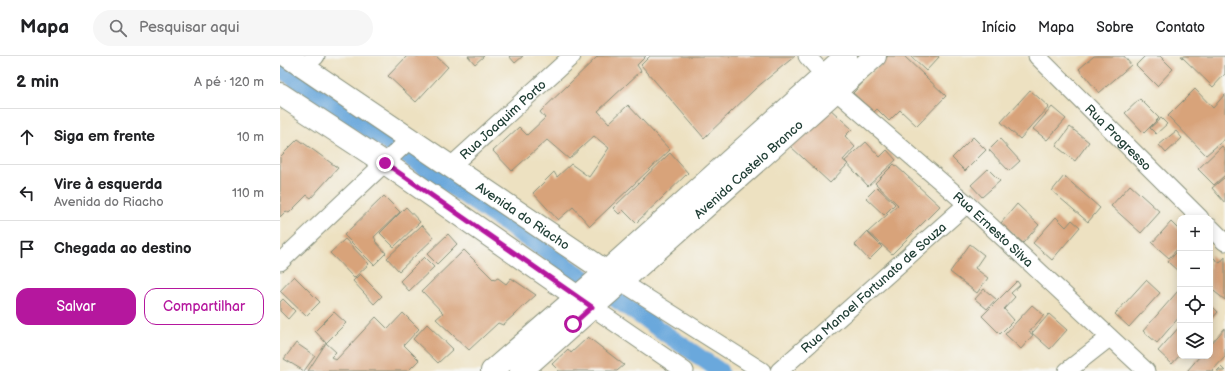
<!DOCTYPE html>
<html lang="pt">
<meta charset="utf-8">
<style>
:root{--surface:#fff;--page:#f6f6f6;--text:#202124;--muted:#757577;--line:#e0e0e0;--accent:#b5179e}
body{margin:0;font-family:"Balsamiq Sans",sans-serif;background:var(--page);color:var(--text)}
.controls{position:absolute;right:12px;bottom:12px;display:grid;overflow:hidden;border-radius:8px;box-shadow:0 2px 10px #0003}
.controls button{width:36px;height:36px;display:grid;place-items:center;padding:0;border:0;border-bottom:1px solid var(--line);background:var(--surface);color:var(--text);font:20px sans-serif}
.stop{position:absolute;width:12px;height:12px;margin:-9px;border:3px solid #b5179e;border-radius:50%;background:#fff}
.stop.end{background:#b5179e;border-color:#fff;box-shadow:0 1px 4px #0008}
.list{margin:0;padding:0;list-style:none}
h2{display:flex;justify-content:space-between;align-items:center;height:52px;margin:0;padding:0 16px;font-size:17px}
h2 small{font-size:13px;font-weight:400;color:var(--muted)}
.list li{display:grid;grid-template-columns:26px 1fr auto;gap:12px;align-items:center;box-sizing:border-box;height:56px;padding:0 16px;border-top:1px solid var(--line)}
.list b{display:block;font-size:15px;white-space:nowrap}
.list p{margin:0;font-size:13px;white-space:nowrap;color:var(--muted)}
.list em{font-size:13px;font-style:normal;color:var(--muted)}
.actions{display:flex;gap:8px;padding:12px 16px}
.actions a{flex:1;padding:9px 0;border:1px solid var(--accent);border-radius:12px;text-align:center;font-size:14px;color:var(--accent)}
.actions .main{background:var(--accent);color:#fff}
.icon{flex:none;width:22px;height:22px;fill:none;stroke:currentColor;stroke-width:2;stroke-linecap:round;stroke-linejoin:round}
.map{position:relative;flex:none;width:945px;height:315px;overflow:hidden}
header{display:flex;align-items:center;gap:24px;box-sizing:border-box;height:56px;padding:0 20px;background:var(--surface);border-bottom:1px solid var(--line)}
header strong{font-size:19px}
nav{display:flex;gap:22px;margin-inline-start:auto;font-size:14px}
.search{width:280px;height:36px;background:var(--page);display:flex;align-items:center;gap:10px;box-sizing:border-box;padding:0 14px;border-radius:22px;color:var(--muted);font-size:15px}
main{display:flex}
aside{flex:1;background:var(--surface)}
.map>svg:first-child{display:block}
</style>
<header>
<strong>Mapa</strong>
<div class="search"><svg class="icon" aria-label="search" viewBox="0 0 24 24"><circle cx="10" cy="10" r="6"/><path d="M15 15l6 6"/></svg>Pesquisar aqui</div>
<nav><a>Início</a><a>Mapa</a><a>Sobre</a><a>Contato</a></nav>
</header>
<main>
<aside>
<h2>2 min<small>A pé · 120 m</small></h2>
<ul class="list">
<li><svg class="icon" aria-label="ahead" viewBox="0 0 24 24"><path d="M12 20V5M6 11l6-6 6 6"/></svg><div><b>Siga em frente</b></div><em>10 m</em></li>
<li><svg class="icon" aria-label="left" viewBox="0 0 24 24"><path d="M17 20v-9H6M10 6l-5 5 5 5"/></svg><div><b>Vire à esquerda</b><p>Avenida do Riacho</p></div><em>110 m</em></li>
<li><svg class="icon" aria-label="arrive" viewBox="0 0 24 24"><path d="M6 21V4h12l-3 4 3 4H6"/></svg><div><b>Chegada ao destino</b></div></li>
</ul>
<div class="actions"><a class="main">Salvar</a><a>Compartilhar</a></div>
</aside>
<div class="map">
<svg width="945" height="315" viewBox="0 0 945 315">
<rect width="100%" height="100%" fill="#f6f6f2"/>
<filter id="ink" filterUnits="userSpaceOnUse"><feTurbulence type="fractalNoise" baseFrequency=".025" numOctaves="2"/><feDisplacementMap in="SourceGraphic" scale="8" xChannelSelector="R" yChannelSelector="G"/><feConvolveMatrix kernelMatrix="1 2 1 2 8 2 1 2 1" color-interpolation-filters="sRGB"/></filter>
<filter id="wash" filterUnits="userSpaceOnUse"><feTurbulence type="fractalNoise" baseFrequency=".012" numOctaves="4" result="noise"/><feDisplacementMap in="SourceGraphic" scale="16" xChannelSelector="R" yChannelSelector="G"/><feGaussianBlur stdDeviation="0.9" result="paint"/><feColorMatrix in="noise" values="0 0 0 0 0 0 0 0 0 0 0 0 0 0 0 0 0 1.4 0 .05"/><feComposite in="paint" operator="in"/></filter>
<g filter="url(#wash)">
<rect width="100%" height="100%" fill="#ede1c1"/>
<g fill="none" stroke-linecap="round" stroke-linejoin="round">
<!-- canal -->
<polyline stroke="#6aa8dc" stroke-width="17" points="0,13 440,315"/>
</g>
<g id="blocks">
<!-- building -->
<g fill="#d8a37a">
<polygon points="127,0 156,0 168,11 136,46 108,20"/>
<polygon points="188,0 204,0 195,8"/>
<polygon points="229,0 243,0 235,7"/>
<polygon points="318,0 366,0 357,9 361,15 318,55 329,67 348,49 390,94 310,170 293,151 278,164 253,137 274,116 277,121 291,108 309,121 329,92 314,80 289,103 267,84 232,115 213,95 239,71 247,79 265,62 260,56"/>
<polygon points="370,0 515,0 476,32 424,82 361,9"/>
<polygon points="608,0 624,0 666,40 637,70 620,54 609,65 597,53 594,56 573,37"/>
<polygon points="630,0 658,0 659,1 646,15"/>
<polygon points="814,0 844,0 851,9 819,37 799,13"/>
<polygon points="865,0 880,0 893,13 877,30 856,9"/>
<polygon points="901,0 945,0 945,18 933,31"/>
<polygon points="915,33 933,52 945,38 945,83 926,99 888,60"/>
<polygon points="750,34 769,51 740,83 721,66"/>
<polygon points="860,43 879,62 864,77 845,57"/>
<polygon points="548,51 572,73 565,80 575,91 563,104 568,108 550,127 510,90"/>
<polygon points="772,51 786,63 767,84 753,73"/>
<polygon points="881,62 887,68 876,78 870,72"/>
<polygon points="790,71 809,86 795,105 776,90"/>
<polygon points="896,75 902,82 886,97 879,89"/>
<polygon points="693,81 706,94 685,115 672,102"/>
<polygon points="18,83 58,112 31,142 27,139 9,157 6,155 0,161 0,101"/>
<polygon points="720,83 740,105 729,115 709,94"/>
<polygon points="586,86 600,101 607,94 616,104 588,130 565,105"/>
<polygon points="942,90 945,94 945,119 934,129 918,113"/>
<polygon points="390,97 408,117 356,167 343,154 339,158 333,152"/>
<polygon points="614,108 660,150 612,198 588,176 618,149 595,127"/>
<polygon points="708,113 720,125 702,141 691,129"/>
<polygon points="784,120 820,152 808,166 772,135"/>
<polygon points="945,121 945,147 932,132"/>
<polygon points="850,129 880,156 861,177 831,150"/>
<polygon points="597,131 615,148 604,159 586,142"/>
<polygon points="104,140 120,156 94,181 96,184 95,185 106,197 94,209 64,179"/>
<polygon points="737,148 759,169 743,187 721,167"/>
<polygon points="126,151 140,166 114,191 100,177"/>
<polygon points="776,161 786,171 792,164 800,171 772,204 753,187"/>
<polygon points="891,166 900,175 900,190 889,202 872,187"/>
<polygon points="142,169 154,182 119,215 107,202"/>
<polygon points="587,176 602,191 589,204 575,189"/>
<polygon points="168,178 177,188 157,208 147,198"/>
<polygon points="65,183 89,208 74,222 50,197"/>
<polygon points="690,188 704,199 695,212 708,222 697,237 670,216"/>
<polygon points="900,192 900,217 888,206"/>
<polygon points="184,194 214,224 218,222 226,228 231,222 256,239 223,269 218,267 189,294 156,263 163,257 142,235"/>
<polygon points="930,199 940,207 945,201 945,244 930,232"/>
<polygon points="144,201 154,211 129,235 120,225"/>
<polygon points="80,218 102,240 94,248 73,225"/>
<polygon points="14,220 40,246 26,260 0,235"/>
<polygon points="866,224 880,237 849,271 835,258"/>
<polygon points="737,225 740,229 731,237 735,241 724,253 734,264 720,278 702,260"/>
<polygon points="704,233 716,243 707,253 695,243"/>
<polygon points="898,235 900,237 900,260 877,287 863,275"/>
<polygon points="3,243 15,255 8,263 0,255 0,246"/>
<polygon points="930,248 938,256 930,265"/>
<polygon points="752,249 764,259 749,276 753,279 741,293 725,278"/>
<polygon points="54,256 66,267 46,287 35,275"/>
<polygon points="123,257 139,273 124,289 139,304 128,315 28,315 46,287 56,296 51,301 56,304 96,261 108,273"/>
<polygon points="769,258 787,274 770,293 752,277"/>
<polygon points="147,268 173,293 158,307 133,283"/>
<polygon points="900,270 900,299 892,308 878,295"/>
<polygon points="945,272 945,301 932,315 907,315 920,300 930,300 930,289"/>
<polygon points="308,281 344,309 337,315 279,315 272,308 288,293 291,297"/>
<polygon points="16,287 35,300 24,315 4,303"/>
<polygon points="941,311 945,315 937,315"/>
</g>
</g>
</g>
<g filter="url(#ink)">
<use href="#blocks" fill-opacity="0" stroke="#868f7a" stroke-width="1"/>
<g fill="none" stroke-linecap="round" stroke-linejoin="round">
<defs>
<g id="minor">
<polyline points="527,0 544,19"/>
<path id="s1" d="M757,0L920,162"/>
<polyline points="24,11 36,0"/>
<path id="s2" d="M557,36L687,148L866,315"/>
<path id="s3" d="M170,111L292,0"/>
<polyline points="930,171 945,186"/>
<polyline points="0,206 130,83"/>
<polyline points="340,225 482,315"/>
<polyline points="312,251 405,315"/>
<path id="s4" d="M499,315L687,148"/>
<polyline points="787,315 829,282"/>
</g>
<g id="secondary">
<path id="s5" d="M7,0L337,223"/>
<polyline points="0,38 105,107 309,249"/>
<polyline points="212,315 326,216 566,0"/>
<path id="s6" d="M241,315L595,0"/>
</g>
</defs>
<!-- minor casing -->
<use href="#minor" stroke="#868f7a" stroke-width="19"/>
<!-- secondary casing -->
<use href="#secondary" stroke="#868f7a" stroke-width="24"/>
<!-- minor -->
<use href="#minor" stroke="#fff" stroke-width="17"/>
<!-- secondary -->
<use href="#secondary" stroke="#fff" stroke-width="22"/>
</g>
</g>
<g fill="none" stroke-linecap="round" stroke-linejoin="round" filter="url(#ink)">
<!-- route -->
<polyline stroke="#b5179e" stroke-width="5" points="105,107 312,251 293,268"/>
</g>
<g text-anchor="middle" stroke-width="3" stroke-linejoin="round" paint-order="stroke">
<!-- street labels -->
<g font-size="13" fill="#1f3d34" stroke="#f6f6f2">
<text dy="5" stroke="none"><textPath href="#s3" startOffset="71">Rua Joaquim Porto</textPath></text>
<text dy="5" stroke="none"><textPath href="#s1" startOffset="115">Rua Progresso</textPath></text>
<text dy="5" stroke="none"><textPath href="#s6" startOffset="304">Avenida Castelo Branco</textPath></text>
<text dy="5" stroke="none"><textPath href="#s5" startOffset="285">Avenida do Riacho</textPath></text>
<text dy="5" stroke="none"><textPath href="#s2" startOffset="208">Rua Ernesto Silva</textPath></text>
<text dy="5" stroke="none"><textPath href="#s4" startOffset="126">Rua Manoel Fortunato de Souza</textPath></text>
</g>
</g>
</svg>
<div class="controls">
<button>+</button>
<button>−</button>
<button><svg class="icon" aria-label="locate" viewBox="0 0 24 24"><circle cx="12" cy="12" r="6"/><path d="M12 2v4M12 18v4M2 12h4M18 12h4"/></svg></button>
<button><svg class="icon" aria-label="layers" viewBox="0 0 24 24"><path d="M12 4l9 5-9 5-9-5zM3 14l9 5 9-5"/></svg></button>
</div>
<div class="stop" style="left:293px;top:268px"></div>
<div class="stop end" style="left:105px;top:107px"></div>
</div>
</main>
